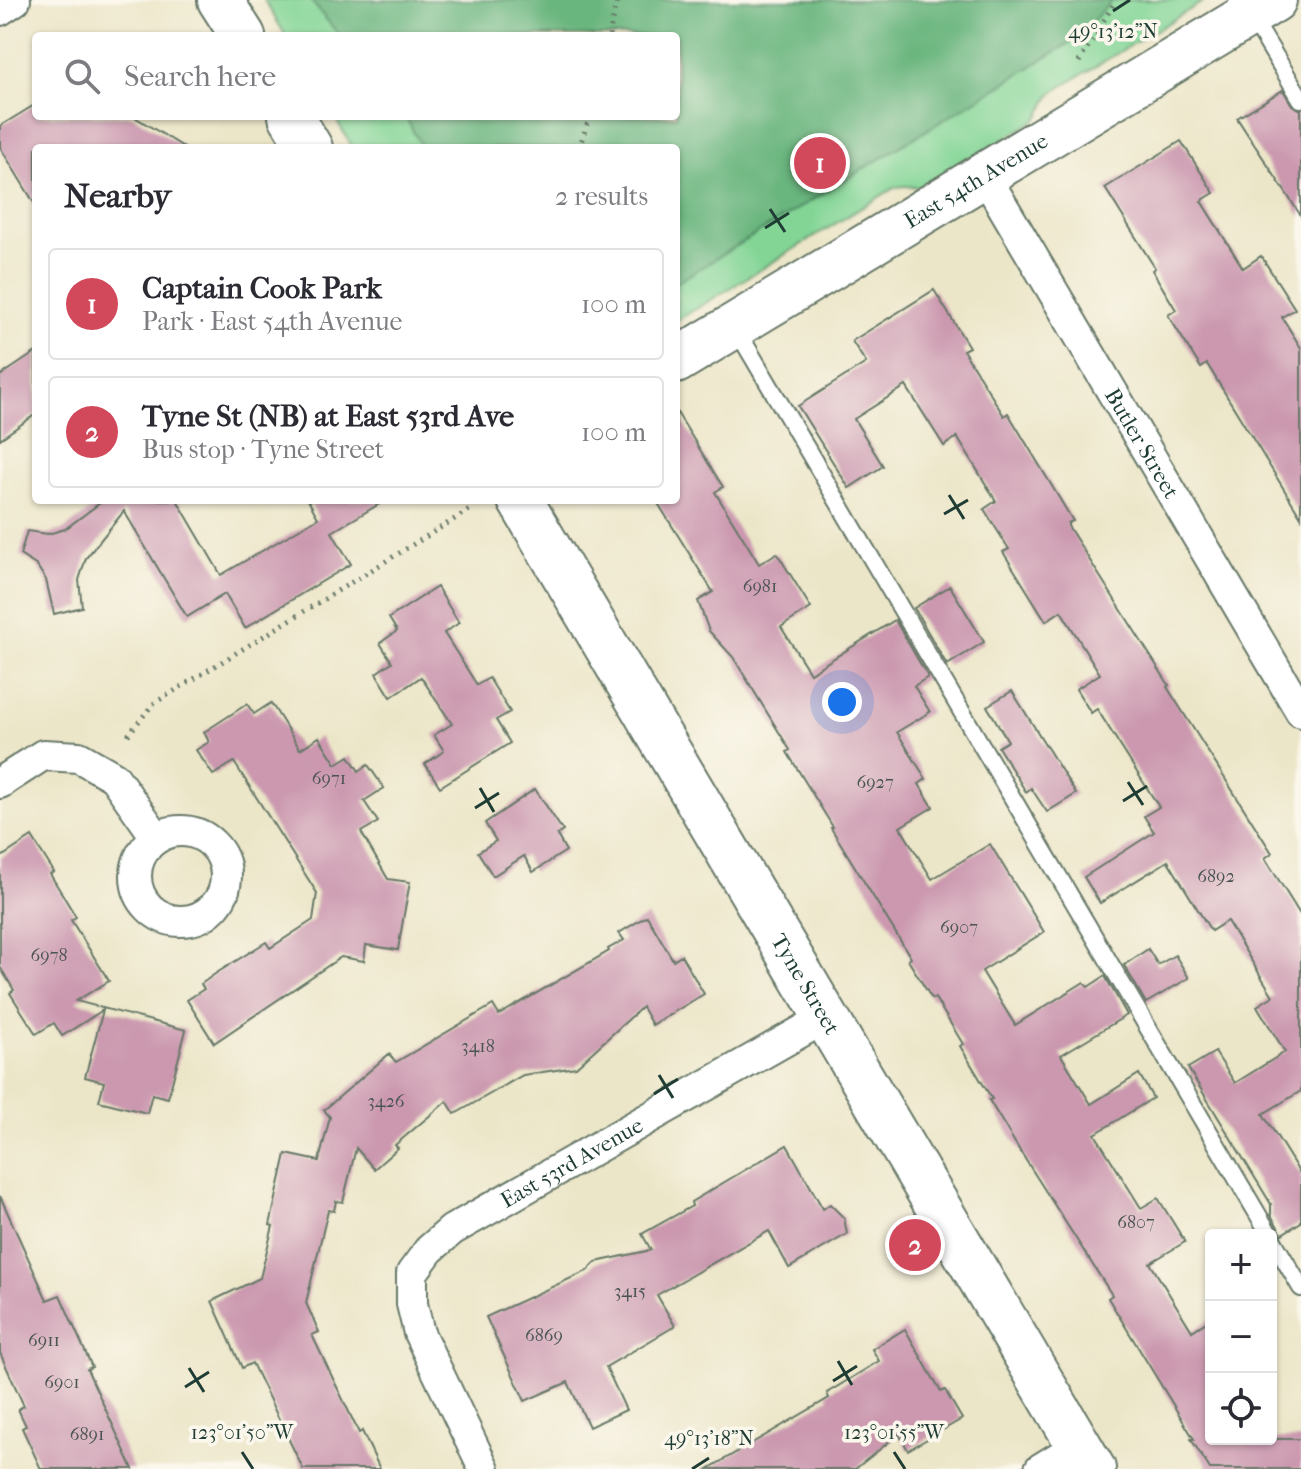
<!DOCTYPE html>
<meta charset="utf-8">
<style>
:root{--surface:#fff;--page:#f7f7f7;--text:#2b2b33;--muted:#7c7c81;--line:#e1e1e2;--accent:#d1495b}
body{margin:0;font-family:"IM FELL French Canon",serif;background:var(--page);color:var(--text)}
.controls{position:absolute;right:24px;bottom:24px;display:grid;overflow:hidden;border-radius:8px;box-shadow:0 2px 6px #0004}
.controls button{width:72px;height:72px;display:grid;place-items:center;padding:0;border:0;border-bottom:2px solid var(--line);background:var(--surface);color:var(--text);font:40px sans-serif}
.you{position:absolute;left:842px;top:702px;width:28px;height:28px;margin:-20px;border:6px solid #fff;border-radius:50%;background:#1a73e8;box-shadow:0 0 0 12px #1a73e833}
.badge{display:grid;place-items:center;width:52px;height:52px;border-radius:50%;background:var(--accent);color:#fff;font-size:26px;font-weight:700}
.pin{position:absolute;translate:-50% -50%;border:4px solid #fff;box-shadow:0 2px 8px #0006}
.list{margin:0;padding:0;list-style:none}
h2{display:flex;justify-content:space-between;align-items:center;height:104px;margin:0;padding:0 32px;font-size:34px}
h2 small{font-size:26px;font-weight:400;color:var(--muted)}
.list li{display:grid;grid-template-columns:52px 1fr auto;gap:24px;align-items:center;box-sizing:border-box;height:112px;margin:0 16px 16px;padding:0 16px;border:2px solid var(--line);border-radius:8px}
.list b{display:block;font-size:30px;white-space:nowrap}
.list p{margin:0;font-size:26px;white-space:nowrap;color:var(--muted)}
.list em{font-size:26px;font-style:normal;color:var(--muted)}
.icon{flex:none;width:44px;height:44px;fill:none;stroke:currentColor;stroke-width:2;stroke-linecap:round;stroke-linejoin:round}
.map{position:relative;flex:none;width:1301px;height:1469px;overflow:hidden}
.search{position:absolute;background:var(--surface);box-shadow:0 2px 6px #0004;left:32px;top:32px;width:648px;height:88px;display:flex;align-items:center;gap:20px;box-sizing:border-box;padding:0 28px;border-radius:8px;color:var(--muted);font-size:30px}
.panel{position:absolute;background:var(--surface);box-shadow:0 2px 6px #0004;left:32px;top:144px;width:648px;height:360px;border-radius:8px}
.map>svg:first-child{display:block}
</style>
<div class="map">
<svg width="1301" height="1469" viewBox="0 0 1301 1469">
<rect width="100%" height="100%" fill="#fbf7ec"/>
<filter id="ink" filterUnits="userSpaceOnUse"><feTurbulence type="fractalNoise" baseFrequency=".0125" numOctaves="2"/><feDisplacementMap in="SourceGraphic" scale="16" xChannelSelector="R" yChannelSelector="G"/><feConvolveMatrix kernelMatrix="1 2 1 2 8 2 1 2 1" color-interpolation-filters="sRGB"/></filter>
<filter id="wash" filterUnits="userSpaceOnUse"><feTurbulence type="fractalNoise" baseFrequency=".006" numOctaves="4" result="noise"/><feDisplacementMap in="SourceGraphic" scale="32" xChannelSelector="R" yChannelSelector="G"/><feGaussianBlur stdDeviation="1.8" result="paint"/><feColorMatrix in="noise" values="0 0 0 0 0 0 0 0 0 0 0 0 0 0 0 0 0 1.4 0 .05"/><feComposite in="paint" operator="in"/></filter>
<g filter="url(#wash)">
<rect width="100%" height="100%" fill="#ece6c9"/>
<!-- green -->
<path fill="#83d596" stroke="#518965" stroke-width="2" d="M264,0H1206L1053,92C1046,100 1044,110 1037,119L924,187C912,188 906,183 894,188L676,321V148H353L334,116H676V36H286Z"/>
<!-- forest -->
<polygon fill="#6ab67f" stroke="#447a5a" stroke-width="2" points="310,0 1113,0 1073,41 676,283 676,148 422,148 405,116 676,116 676,36 340,36"/>
<g id="blocks">
<!-- building -->
<g fill="#cb98af">
<polygon points="1283,90 1292,105 1301,110 1301,216 1237,118"/>
<polygon points="36,104 36,116 133,116 185,148 36,148 36,206 0,147 0,126"/>
<polygon points="1181,141 1214,193 1201,201 1243,268 1261,256 1295,309 1282,317 1301,348 1301,517 1207,364 1201,368 1168,315 1176,310 1152,270 1155,268 1105,188"/>
<polygon points="934,290 969,347 963,350 1004,416 1008,413 1073,521 1068,523 1068,526 1169,685 1167,687 1272,853 1265,858 1301,916 1301,1091 1263,1114 1301,1175 1301,1222 1282,1234 1271,1215 1271,1204 1188,1068 1215,1052 1235,1083 1285,1052 1257,1006 1273,996 1227,921 1211,931 1168,861 1100,903 1084,877 1154,832 1144,816 1159,807 1097,709 1091,713 1076,689 1100,674 1061,611 1046,621 1003,552 1009,549 984,509 996,501 957,437 944,446 906,386 854,419 883,466 849,488 798,406 866,363 852,341"/>
<polygon points="36,352 36,414 0,439 0,376"/>
<polygon points="676,411 723,487 715,492 759,564 777,553 811,608 781,627 810,673 895,620 928,677 914,686 930,712 897,732 926,779 919,784 933,807 900,827 932,879 990,844 1044,932 982,971 1015,1025 1084,982 1088,987 1105,976 1127,1015 1061,1055 1091,1104 1139,1074 1153,1098 1095,1134 1141,1208 1158,1198 1185,1242 1150,1263 1192,1331 1211,1319 1211,1439 1301,1439 1301,1469 1210,1469 1191,1439 1194,1439 1108,1298 1112,1295 1020,1151 989,1100 992,1099 960,1046 963,1044 935,998 932,999 908,960 911,958 831,828 833,827 787,752 790,750 733,657 709,631 698,601 713,592 656,500 676,500"/>
<polygon points="104,500 177,500 221,575 318,518 308,500 386,500 332,532 351,564 245,628 225,594 187,617 124,511 86,558 79,580 82,607 54,614 46,580 37,566 20,555 27,531 48,534 65,529"/>
<polygon points="950,586 984,642 947,665 914,608"/>
<polygon points="437,587 459,623 444,633 477,685 489,678 510,712 496,720 510,743 440,787 425,764 444,751 434,735 452,724 421,677 391,697 376,673 392,662 380,643 397,631 389,618"/>
<polygon points="1012,691 1076,794 1047,812 1031,788 1026,792 998,747 1008,741 987,706"/>
<polygon points="271,703 300,749 319,737 336,764 349,756 359,771 368,765 384,788 364,801 378,822 361,832 388,879 410,882 404,914 398,950 366,945 364,961 341,957 214,1043 187,1000 204,989 201,984 215,974 266,942 270,948 313,920 317,893 234,762 213,775 196,750 209,742 204,732 247,704 254,714"/>
<polygon points="535,789 563,831 557,835 566,851 533,872 524,856 493,876 478,852 496,841 485,823"/>
<polygon points="32,837 54,872 50,874 76,917 71,920 109,981 76,1001 186,1030 168,1098 152,1094 147,1113 99,1101 104,1082 85,1077 103,1010 62,1036 54,1023 36,1034 10,993 14,990 0,967 0,858"/>
<polygon points="647,916 673,960 681,955 704,994 652,1025 642,1007 576,1067 523,1075 455,1114 447,1101 395,1145 398,1148 374,1169 356,1148 343,1202 336,1201 334,1211 328,1210 306,1303 319,1332 312,1335 359,1433 362,1431 380,1469 303,1469 252,1363 242,1368 212,1301 260,1278 273,1226 270,1225 286,1154 319,1161 330,1117 324,1110 389,1054 396,1062 493,1005 499,1015 609,951 608,949 624,940 619,933"/>
<polygon points="1148,949 1158,965 1175,955 1189,978 1146,1003 1124,965"/>
<polygon points="787,1145 823,1209 830,1204 844,1218 847,1234 789,1268 769,1231 657,1295 675,1326 606,1367 626,1410 589,1427 568,1382 525,1401 486,1317 587,1271 596,1262 651,1250 642,1234 692,1206 691,1202"/>
<polygon points="0,1196 47,1300 60,1295 92,1367 87,1369 133,1469 41,1469 22,1428 26,1426 18,1409 24,1406 0,1353"/>
<polygon points="905,1329 941,1392 945,1390 962,1419 908,1450 899,1434 855,1469 708,1469 829,1398 827,1393 879,1361 872,1349"/>
</g>
</g>
</g>
<g filter="url(#ink)">
<use href="#blocks" fill-opacity="0" stroke="#677868" stroke-width="2"/>
<g fill="none" stroke-linecap="round" stroke-linejoin="round">
<defs>
<g id="lane">
<polyline points="1251,16 1301,99"/>
<polyline points="735,327 1270,1235"/>
<polyline points="1271,1237 1301,1288"/>
</g>
<g id="street">
<polyline points="0,10 15,0"/>
<path id="s1" d="M985,176L1301,712"/>
<polyline points="0,783 43,755 79,757 114,777 157,838"/>
<circle cx="181" cy="876" r="45"/>
<path id="s2" d="M484,1469L419,1333L412,1304V1273L429,1250L452,1230L825,1018"/>
<polyline points="1040,1469 1079,1445"/>
</g>
<g id="secondary">
<polyline points="220,0 243,36"/>
<polyline points="291,116 310,148"/>
<path id="s3" d="M676,361L1274,0"/>
<path id="s4" d="M520,500L1093,1469"/>
</g>
</defs>
<!-- lane casing -->
<use href="#lane" stroke="#677868" stroke-width="20"/>
<!-- street casing -->
<use href="#street" stroke="#677868" stroke-width="34"/>
<!-- secondary casing -->
<use href="#secondary" stroke="#677868" stroke-width="48"/>
<!-- path -->
<g stroke="#677868" stroke-width="5" stroke-dasharray="2 6" stroke-linecap="butt">
<polyline points="609,36 617,0"/>
<polyline points="1079,62 1116,0"/>
<polyline points="579,148 590,116"/>
<polyline points="128,735 153,704 471,509"/>
</g>
<!-- lane -->
<use href="#lane" stroke="#fff" stroke-width="16"/>
<!-- street -->
<use href="#street" stroke="#fff" stroke-width="30"/>
<!-- secondary -->
<use href="#secondary" stroke="#fff" stroke-width="44"/>
</g>
</g>
<!-- ticks -->
<path fill="none" stroke="#1f3d34" stroke-width="3" d="M1113,11L1130,0M770,209L785,232M765,228L789,213M949,495L964,519M944,514L968,500M1128,782L1143,805M480,788L494,812M1123,801L1147,786M475,808L499,793M659,1075L673,1098M654,1094L678,1079M838,1361L852,1385M189,1368L204,1392M833,1381L857,1366M185,1387L209,1372M242,1452L253,1469M894,1452L905,1469M692,1469L709,1458"/>
<g text-anchor="middle" stroke-width="7" stroke-linejoin="round" paint-order="stroke">
<!-- number labels -->
<g font-size="18" fill="#4a5453">
<text x="760" y="592">6981</text>
<text x="329" y="784">6971</text>
<text x="875" y="788">6927</text>
<text x="1216" y="882">6892</text>
<text x="959" y="933">6907</text>
<text x="49" y="961">6978</text>
<text x="478" y="1052">3418</text>
<text x="386" y="1107">3426</text>
<text x="1136" y="1228">6807</text>
<text x="630" y="1297">3415</text>
<text x="544" y="1341">6869</text>
<text x="44" y="1346">6911</text>
<text x="62" y="1388">6901</text>
<text x="87" y="1440">6891</text>
</g>
<!-- street labels -->
<g font-size="22" fill="#1f3d34" stroke="#fbf7ec">
<text dy="8" stroke="none"><textPath href="#s3" startOffset="350">East 54th Avenue</textPath></text>
<text dy="8" stroke="none"><textPath href="#s1" startOffset="310">Butler Street</textPath></text>
<text dy="8" stroke="none"><textPath href="#s4" startOffset="562">Tyne Street</textPath></text>
<text dy="8" stroke="none"><textPath href="#s2" startOffset="408">East 53rd Avenue</textPath></text>
</g>
</g>
<g font-size="20" text-anchor="middle" fill="#1f3d34" stroke="#fbf7ec" stroke-width="7" stroke-linejoin="round" paint-order="stroke">
<text x="1113" y="38">49°13'12"N</text>
<text x="242" y="1439">123°01'50"W</text>
<text x="894" y="1439">123°01'55"W</text>
<text x="709" y="1445">49°13'18"N</text>
</g>
</svg>
<div class="controls">
<button>+</button>
<button>−</button>
<button><svg class="icon" aria-label="locate" viewBox="0 0 24 24"><circle cx="12" cy="12" r="6"/><path d="M12 2v4M12 18v4M2 12h4M18 12h4"/></svg></button>
</div>
<div class="you"></div>
<div class="pin badge" style="left:820px;top:163px">1</div>
<div class="pin badge" style="left:915px;top:1245px">2</div>
<div class="search"><svg class="icon" aria-label="search" viewBox="0 0 24 24"><circle cx="10" cy="10" r="6"/><path d="M15 15l6 6"/></svg>Search here</div>
<section class="panel">
<h2>Nearby<small>2 results</small></h2>
<ul class="list">
<li><span class="badge">1</span><div><b>Captain Cook Park</b><p>Park · East 54th Avenue</p></div><em>100 m</em></li>
<li><span class="badge">2</span><div><b>Tyne St (NB) at East 53rd Ave</b><p>Bus stop · Tyne Street</p></div><em>100 m</em></li>
</ul>
</section>
</div>
